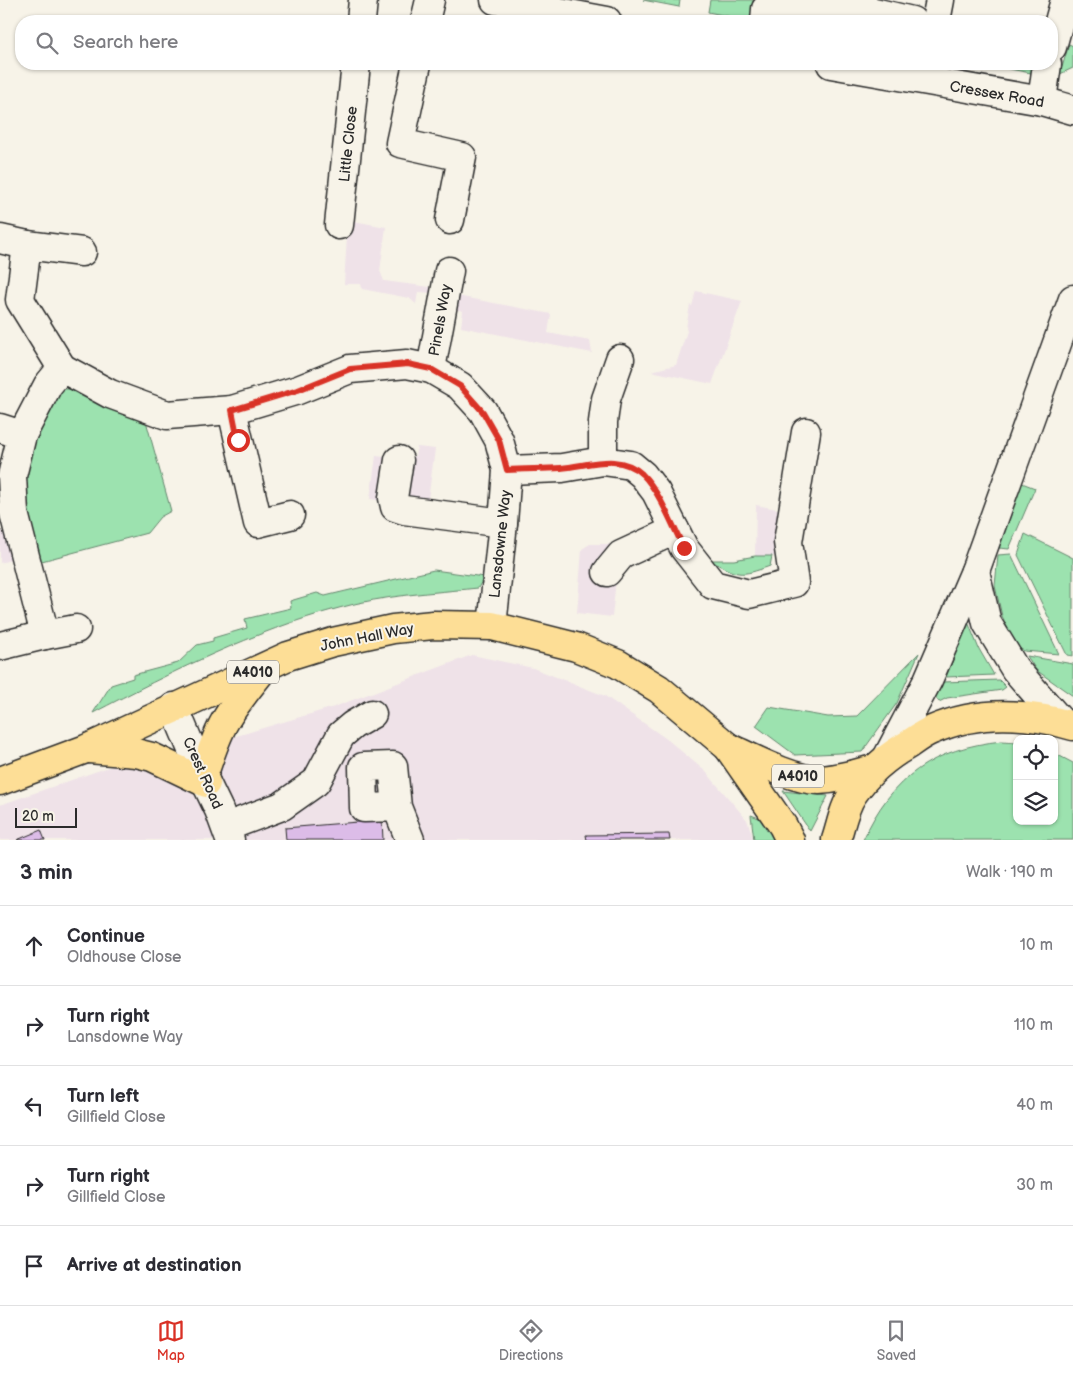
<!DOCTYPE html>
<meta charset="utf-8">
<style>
:root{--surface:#fff;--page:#f2f2f3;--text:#2b2b33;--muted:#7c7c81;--line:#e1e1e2;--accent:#d93025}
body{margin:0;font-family:"Balsamiq Sans",sans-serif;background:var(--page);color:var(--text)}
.controls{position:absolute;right:15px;bottom:15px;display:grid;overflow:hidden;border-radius:10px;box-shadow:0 1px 4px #0004}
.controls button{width:45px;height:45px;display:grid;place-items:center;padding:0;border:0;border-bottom:1px solid var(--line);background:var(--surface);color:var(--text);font:25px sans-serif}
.scale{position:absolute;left:15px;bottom:12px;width:62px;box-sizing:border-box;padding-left:5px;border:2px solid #2b2b2b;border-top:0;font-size:14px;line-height:18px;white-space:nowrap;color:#2b2b2b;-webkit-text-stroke:4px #f7f3e8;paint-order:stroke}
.stop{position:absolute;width:15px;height:15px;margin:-11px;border:4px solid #d93025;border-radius:50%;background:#fff}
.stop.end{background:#d93025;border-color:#fff;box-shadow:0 1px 5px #0008}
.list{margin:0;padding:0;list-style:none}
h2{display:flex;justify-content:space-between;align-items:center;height:65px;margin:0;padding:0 20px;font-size:21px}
h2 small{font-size:16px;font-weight:400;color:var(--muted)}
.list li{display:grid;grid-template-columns:32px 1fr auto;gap:15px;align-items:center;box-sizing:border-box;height:80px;padding:0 20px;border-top:1px solid var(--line)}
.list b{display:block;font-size:19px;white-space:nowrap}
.list p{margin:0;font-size:16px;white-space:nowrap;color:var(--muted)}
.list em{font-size:16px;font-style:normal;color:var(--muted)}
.icon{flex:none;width:28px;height:28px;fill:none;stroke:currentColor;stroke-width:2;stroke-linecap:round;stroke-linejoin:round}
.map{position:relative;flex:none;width:1073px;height:840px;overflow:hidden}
.search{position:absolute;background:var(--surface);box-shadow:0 1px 4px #0004;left:15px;right:15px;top:15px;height:55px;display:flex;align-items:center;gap:12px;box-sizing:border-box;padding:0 18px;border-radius:20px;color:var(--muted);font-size:19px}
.sheet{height:465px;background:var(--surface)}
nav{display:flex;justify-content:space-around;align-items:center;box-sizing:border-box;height:70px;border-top:1px solid var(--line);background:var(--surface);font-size:14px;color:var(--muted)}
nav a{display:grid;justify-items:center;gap:2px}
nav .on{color:var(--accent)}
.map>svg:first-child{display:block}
</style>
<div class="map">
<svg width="1073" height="840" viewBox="0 0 1073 840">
<rect width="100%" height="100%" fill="#f7f3e8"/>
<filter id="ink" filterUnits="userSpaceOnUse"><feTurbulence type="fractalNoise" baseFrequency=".02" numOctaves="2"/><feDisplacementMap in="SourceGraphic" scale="10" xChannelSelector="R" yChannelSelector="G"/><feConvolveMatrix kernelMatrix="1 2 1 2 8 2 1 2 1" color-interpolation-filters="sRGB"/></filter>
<g filter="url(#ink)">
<!-- built -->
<g fill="#efe2e8">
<polygon points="348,220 386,227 380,271 384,281 438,288 435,293 418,292 416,304 409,298 362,289 361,284 344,284"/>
<polygon points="696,291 742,301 712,384 651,371 676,365 687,331 686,328 690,305 692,306"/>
<polygon points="457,296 551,314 548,333 590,341 592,353 461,327 463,311 455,309"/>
<polygon points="417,447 435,449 427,507 370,499 376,456 393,458 394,453 415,456"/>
<polygon points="756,505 803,514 801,556 755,556"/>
<polygon points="6,531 14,559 0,563 0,532"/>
<polygon points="658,532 669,551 651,550 617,571 612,617 577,613 582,549 590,544 634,544"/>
<polygon points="472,655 533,668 605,696 668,740 706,772 747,820 754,840 0,840 0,805 106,768 240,735 334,707"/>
</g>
<!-- green -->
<g fill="#9ce2af" stroke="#64866d">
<polygon points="643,0 680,0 679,7"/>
<polygon points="710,0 755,0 752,21 708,12"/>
<polygon points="1069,44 1073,46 1073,68 1060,74"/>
<polygon points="983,64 1028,64 1034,68 1031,73"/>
<polygon points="62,389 78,389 146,421 171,511 160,517 147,533 38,562 21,502 21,468 48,405"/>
<polygon points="1022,483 1035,488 1009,549 999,548 999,541"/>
<polygon points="1025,534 1073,558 1073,656 1067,655 1018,555"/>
<polygon points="1011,554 1059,654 1024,651 1016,646 1002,616 995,586 998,555"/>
<path d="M755,556H772L770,566C740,577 737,576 710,560H734Z"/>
<path d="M434,570L484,577L478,588C432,593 384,595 339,608C254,631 171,672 93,713L111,685L133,678V675L178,663L197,645L213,641V638L247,628L245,619L291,608L290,601L317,593L325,596Z"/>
<polygon points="968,622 979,649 994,675 946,677"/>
<polygon points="919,653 897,703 862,752 795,755 756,726 769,707 828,717 857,716"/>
<polygon points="1027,656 1073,664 1073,696 1036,670"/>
<polygon points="999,680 1006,687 1002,690 947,698 939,702 935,697 943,682"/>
<path d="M1002,741L1017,742V821H1054V753L1073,763V840H863C891,777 934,748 1002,741Z"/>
<polygon points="783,791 828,796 810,831"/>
<polygon points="751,815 767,821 777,840 754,840"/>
</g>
<!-- building -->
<g fill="#dcbce8" stroke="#2b2b2b">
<polygon points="382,820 383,840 286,840 285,828"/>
<polygon points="41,830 45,840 17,840"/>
<polygon points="669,834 670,840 587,840 586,835"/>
</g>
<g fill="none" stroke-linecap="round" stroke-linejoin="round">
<defs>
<g id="minor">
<polyline points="495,0 607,21"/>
<polyline points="361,21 363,0"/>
<polyline points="425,21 430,0"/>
<polyline points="765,21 766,9 861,9 912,21"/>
<polyline points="936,21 940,0"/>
<polyline points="1052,47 1065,0"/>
<polyline points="417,64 400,143 462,157 450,220"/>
<polyline points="831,64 1042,101 1073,110"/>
<polyline points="1042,101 1047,64"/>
<polyline points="339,225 356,64"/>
<polyline points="0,239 27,245"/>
<polyline points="62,368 20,300 27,245 82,252"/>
<polyline points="431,369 449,271"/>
<polyline points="232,410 258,523 290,515"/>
<polyline points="0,428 22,435"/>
<polyline points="399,460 393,498 395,507 404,510 503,523"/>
<polyline points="603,461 603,422 606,399 620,359"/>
<polyline points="507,470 562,468 603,461 631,465 643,475 656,492 684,548 713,585 749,594 794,583 788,542 806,432"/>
<polyline points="975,571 987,623 1015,669 1061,722"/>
<polyline points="607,572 621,555 675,530"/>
<polyline points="45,635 76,629"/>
<polyline points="0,646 45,635 14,513 12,476 22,435 48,385 62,368 110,394 167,415 232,410 298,390 350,369 407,364 431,369 460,386 483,411 499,440 507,470 503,523 492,626"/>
<polyline points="174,707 206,783 219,810 230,840"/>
<polyline points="888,756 928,680 975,571 1073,299"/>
<polyline points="397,807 364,808 363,767 393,766 397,807 410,840"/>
<polyline points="226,827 282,806 316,782 341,735 353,725 372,714"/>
</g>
<g id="highway">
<path d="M728,747C752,758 793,780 819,780C838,779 855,774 873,769"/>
<polyline points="89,749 136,753 152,757 206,783"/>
<path d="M203,776C210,757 215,738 225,721C236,702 250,686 263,669"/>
<polyline points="0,781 86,749 288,656 333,642 393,629 433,625 492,626 576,647 618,664 659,689 728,747 783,826 790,840"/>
<path d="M836,840C841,825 844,807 853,794C868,772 886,757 909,744C916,739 924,733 932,730C977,710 1026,712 1073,726"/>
</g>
</defs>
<!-- minor casing -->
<use href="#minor" stroke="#2b2b2b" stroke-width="31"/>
<!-- highway casing -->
<use href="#highway" stroke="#2b2b2b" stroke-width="31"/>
<!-- minor -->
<use href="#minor" stroke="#f7f3e8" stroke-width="28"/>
<!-- highway -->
<use href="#highway" stroke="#fdde96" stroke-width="28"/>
</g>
</g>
<g fill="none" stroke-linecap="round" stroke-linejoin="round" filter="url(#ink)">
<!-- route -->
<path stroke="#d93025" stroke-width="6" d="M238,440L232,410L298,390L350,369L408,364L431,369L460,386L483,412L499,440L507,470C525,469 543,469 561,468C588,466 619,452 642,474C660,492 672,525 684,548"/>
</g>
<g text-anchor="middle" stroke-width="4" stroke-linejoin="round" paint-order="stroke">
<!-- shield labels -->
<g fill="#f7f3e8" stroke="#686764" stroke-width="1">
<rect x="227" y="660.5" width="52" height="23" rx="4"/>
<rect x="772" y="764.5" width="52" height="23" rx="4"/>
</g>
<g font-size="14" font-weight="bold" fill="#2b2b2b">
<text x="253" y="677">A4010</text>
<text x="798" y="781">A4010</text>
</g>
<!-- street labels -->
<g font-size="15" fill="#2b2b2b" stroke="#f7f3e8">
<text transform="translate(997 94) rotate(10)" y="5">Cressex Road</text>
<text transform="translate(348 144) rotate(-84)" y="5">Little Close</text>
<text transform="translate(440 320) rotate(-80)" y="5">Pinels Way</text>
<text transform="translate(500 544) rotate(-84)" y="5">Lansdowne Way</text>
<text transform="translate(367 637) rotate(-11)" y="5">John Hall Way</text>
<text transform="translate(203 773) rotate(66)" y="5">Crest Road</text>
</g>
</g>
</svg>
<div class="controls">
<button><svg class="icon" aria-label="locate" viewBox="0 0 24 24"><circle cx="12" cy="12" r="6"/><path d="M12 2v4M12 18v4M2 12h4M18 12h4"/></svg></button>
<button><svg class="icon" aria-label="layers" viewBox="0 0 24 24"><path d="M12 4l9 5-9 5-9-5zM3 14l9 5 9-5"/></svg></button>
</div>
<div class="scale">20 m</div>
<div class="stop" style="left:238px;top:440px"></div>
<div class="stop end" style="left:684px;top:548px"></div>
<div class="search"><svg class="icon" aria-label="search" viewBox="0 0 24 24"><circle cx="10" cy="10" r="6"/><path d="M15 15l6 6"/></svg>Search here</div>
</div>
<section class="sheet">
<h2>3 min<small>Walk · 190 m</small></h2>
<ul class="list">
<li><svg class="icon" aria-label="ahead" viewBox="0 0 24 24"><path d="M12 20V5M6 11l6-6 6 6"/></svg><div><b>Continue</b><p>Oldhouse Close</p></div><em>10 m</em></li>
<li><svg class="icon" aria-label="right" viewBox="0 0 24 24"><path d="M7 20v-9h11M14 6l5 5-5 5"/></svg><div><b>Turn right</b><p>Lansdowne Way</p></div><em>110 m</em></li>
<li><svg class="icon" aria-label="left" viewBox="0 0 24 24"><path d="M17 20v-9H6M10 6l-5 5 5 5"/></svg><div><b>Turn left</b><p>Gillfield Close</p></div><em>40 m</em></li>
<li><svg class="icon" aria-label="right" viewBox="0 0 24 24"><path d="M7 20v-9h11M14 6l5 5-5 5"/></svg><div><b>Turn right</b><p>Gillfield Close</p></div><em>30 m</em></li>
<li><svg class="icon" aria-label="arrive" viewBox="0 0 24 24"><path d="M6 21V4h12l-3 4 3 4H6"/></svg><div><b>Arrive at destination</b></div></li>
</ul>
</section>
<nav>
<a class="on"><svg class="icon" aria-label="map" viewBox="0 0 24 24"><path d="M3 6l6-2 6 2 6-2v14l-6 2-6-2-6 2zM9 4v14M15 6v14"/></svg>Map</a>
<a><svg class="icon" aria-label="directions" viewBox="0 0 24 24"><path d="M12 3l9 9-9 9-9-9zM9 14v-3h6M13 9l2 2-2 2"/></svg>Directions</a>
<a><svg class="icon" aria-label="saved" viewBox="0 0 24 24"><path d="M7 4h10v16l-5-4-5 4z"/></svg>Saved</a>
</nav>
